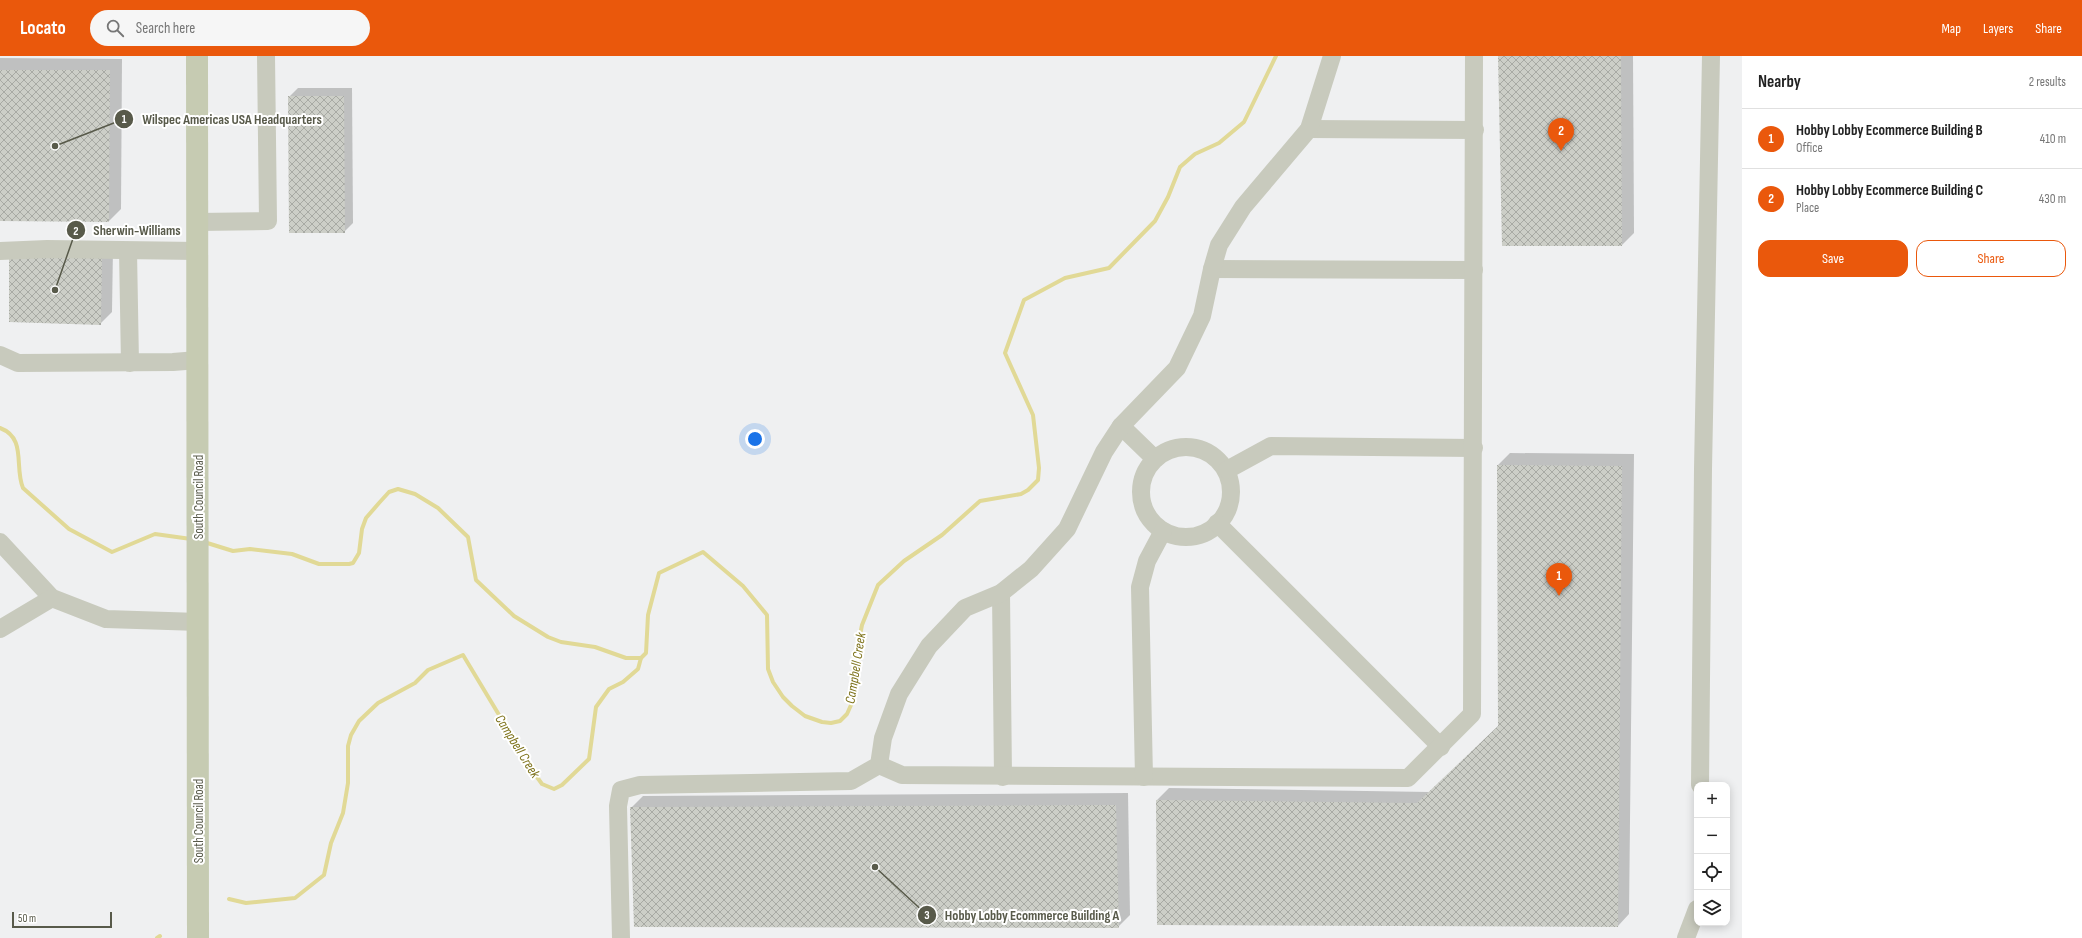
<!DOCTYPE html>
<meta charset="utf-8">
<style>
:root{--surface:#fff;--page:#f6f6f6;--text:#222;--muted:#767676;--line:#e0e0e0;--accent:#ea580c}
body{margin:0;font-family:"Sofia Sans Condensed",sans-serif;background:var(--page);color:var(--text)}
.controls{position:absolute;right:12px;bottom:12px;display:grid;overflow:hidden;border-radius:8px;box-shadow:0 2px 10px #0003}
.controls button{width:36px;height:36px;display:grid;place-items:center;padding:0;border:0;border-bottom:1px solid var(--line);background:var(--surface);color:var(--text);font:20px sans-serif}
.scale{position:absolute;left:12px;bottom:10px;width:100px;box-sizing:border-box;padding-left:4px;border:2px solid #585a4a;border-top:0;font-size:11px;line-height:14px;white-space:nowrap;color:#585a4a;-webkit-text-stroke:3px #fff;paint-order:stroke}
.you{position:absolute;left:755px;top:383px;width:14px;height:14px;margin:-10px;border:3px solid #fff;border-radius:50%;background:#1a73e8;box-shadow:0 0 0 6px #1a73e833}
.badge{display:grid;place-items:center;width:26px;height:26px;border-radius:50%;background:var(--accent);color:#fff;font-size:13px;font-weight:700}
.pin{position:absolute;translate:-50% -33px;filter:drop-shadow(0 1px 2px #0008)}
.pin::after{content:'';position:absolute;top:21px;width:14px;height:12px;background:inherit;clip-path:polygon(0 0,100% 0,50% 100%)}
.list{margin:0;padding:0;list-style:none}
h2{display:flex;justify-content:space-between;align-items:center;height:52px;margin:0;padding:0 16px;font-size:17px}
h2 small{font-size:13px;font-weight:400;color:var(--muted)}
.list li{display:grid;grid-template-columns:26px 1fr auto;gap:12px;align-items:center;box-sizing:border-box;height:60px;padding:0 16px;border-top:1px solid var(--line)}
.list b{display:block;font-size:15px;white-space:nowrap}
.list p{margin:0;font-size:13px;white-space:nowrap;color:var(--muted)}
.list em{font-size:13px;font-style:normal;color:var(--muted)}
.actions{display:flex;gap:8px;padding:12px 16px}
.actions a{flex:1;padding:9px 0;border:1px solid var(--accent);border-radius:12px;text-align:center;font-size:14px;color:var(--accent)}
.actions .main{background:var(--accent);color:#fff}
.icon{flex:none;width:22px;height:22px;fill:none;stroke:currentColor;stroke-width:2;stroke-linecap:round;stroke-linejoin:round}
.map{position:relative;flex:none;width:1742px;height:882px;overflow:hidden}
header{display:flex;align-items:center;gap:24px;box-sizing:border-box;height:56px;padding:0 20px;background:var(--accent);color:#fff}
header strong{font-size:19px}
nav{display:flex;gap:22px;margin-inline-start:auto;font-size:14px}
.search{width:280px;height:36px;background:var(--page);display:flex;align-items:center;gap:10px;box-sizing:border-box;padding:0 14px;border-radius:22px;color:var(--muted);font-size:15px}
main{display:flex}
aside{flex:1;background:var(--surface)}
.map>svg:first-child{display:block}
</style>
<header>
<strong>Locato</strong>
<div class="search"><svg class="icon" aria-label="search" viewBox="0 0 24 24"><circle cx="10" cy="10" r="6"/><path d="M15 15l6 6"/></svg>Search here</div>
<nav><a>Map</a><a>Layers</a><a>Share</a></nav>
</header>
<main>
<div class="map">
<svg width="1742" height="882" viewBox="0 0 1742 882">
<defs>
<pattern id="building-cross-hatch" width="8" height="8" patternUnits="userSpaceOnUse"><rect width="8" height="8" fill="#cccec7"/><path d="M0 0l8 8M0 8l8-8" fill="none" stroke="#a8aaa4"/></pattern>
</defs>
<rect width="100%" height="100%" fill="#eff0f1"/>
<!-- shadow -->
<g fill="#0003">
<polygon points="1499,0 1633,0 1634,177 1622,189 1503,189"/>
<polygon points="0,2 122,3 121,153 109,165 0,164"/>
<polygon points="298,32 352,32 353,167 344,176 289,41"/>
<polygon points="113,191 112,256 100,268 10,265"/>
<polygon points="1510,397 1634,398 1629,858 1618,870 1157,744 1169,732 1430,736 1499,670 1498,409"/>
<polygon points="1128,737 1130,859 1118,871 631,752 643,740"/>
</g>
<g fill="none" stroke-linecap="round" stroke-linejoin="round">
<!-- stream -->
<g stroke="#e1d996" stroke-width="4">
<path d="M0,372C27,382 14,411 23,432L69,473L112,496L155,478L191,483"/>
<polyline points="204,486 233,495 250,493 292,498 319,508 349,508 353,507 359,497 362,473 366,462 379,447 389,436 398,433 415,438 438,452 468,481 476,524 514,560 548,581 561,586 595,591 626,602 641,602"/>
<polyline points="229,843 246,847 295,842 324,819 331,787 343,757 348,727 348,690 351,679 359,665 378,647 415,627 428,614 463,599 534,717 542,728 554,733 562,729 589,703 596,651 609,633 623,626 638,613 641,602 646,597 648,559 659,517 703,496 743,530 767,559 768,613 773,626 783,641 792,650 805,660 822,666 831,667 840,665 847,658 851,649 853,615 862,569 878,529 904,505 942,479 980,445 1021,438 1028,434 1038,424 1039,412 1033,359 1005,297 1024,244 1065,222 1109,212 1155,165 1168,141 1180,111 1195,98 1219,87 1244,66 1276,0"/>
<polyline points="157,882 160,880"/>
</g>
</g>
<!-- building -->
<g fill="url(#building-cross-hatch)">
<polygon points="1498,0 1621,0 1622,190 1502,190"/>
<polygon points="0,14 110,14 109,166 0,165"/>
<polygon points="288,40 344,40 345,177 289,177"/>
<polygon points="9,201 102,202 101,269 9,266"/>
<polygon points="1497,409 1622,410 1618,871 1157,869 1156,744 1417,747 1498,670"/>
<polygon points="1116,749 1119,872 634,871 630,751"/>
</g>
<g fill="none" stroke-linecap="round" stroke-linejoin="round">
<!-- minor -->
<g stroke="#c8cabd" stroke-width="18">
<polyline points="1309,73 1475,74"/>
<polyline points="197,166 268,165 266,0"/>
<polyline points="0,195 47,193 197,195"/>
<polyline points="128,195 130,307"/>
<polyline points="1212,213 1474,214"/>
<polyline points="0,299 18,307 173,306 198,304"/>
<polyline points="1121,370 1155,403"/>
<circle cx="1186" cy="436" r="45"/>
<polyline points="1227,414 1271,390 1474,392"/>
<polyline points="1217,467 1441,691"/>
<polyline points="0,486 52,542 106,563 199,566"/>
<polyline points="1001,537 1003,721"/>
<polyline points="0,573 52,542"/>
<polyline points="879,709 902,719 1408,722 1472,658 1474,0"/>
<polyline points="1144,721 1140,531 1147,505 1163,475"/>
<polyline points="1700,729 1703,413 1711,0"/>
<polyline points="621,882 618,750 621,734 640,729 851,725 879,709 883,682 899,638 929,590 965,552 1001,537 1031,513 1067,473 1104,396 1121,370 1177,312 1202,260 1212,213 1219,189 1243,151 1309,73 1332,0"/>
<polyline points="1686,882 1697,853"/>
</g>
<!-- major -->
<polyline stroke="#c6cbb2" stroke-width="22" points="197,0 198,882"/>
</g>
<g text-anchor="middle" stroke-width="4" stroke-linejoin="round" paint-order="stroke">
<!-- street labels -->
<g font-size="13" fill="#585a4a" stroke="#fff">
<text transform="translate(198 441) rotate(-90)" y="5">South Council Road</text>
<text transform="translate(198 765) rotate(-90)" y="5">South Council Road</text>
</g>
<!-- water labels -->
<g font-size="14" font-style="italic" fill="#7e731b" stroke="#fff">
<text transform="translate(855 612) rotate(-81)" y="5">Campbell Creek</text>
<text transform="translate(518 690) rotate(58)" y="5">Campbell Creek</text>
</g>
</g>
<!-- callouts -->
<path fill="none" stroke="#585a4a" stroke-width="1.5" d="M55 90L124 63M55 234L76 174M875 811L927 859"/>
<g fill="#585a4a" stroke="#fff" stroke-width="1.5">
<circle cx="55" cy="90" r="4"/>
<circle cx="55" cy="234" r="4"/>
<circle cx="875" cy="811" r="4"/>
<circle cx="124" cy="63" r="10"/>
<circle cx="76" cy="174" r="10"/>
<circle cx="927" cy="859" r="10"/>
</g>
<g font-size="12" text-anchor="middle" font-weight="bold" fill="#fff">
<text x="124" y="67">1</text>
<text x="76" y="179">2</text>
<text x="927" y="863">3</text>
</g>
<g font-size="14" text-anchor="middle" font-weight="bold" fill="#585a4a" stroke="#fff" stroke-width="4" stroke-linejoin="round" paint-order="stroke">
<text x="232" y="68">Wilspec Americas USA Headquarters</text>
<text x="137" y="179">Sherwin-Williams</text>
<text x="1032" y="864">Hobby Lobby Ecommerce Building A</text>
</g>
</svg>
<div class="controls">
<button>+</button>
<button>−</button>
<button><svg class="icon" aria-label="locate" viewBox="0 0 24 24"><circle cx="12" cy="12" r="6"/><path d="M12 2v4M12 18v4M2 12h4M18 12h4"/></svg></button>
<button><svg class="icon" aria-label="layers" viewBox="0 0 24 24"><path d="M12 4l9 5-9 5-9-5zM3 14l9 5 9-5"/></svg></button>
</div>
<div class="scale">50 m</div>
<div class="you"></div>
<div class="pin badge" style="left:1559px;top:540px">1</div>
<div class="pin badge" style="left:1561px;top:95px">2</div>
</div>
<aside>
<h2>Nearby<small>2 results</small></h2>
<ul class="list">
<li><span class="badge">1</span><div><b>Hobby Lobby Ecommerce Building B</b><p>Office</p></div><em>410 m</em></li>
<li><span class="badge">2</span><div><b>Hobby Lobby Ecommerce Building C</b><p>Place</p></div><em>430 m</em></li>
</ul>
<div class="actions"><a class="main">Save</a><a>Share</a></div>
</aside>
</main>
